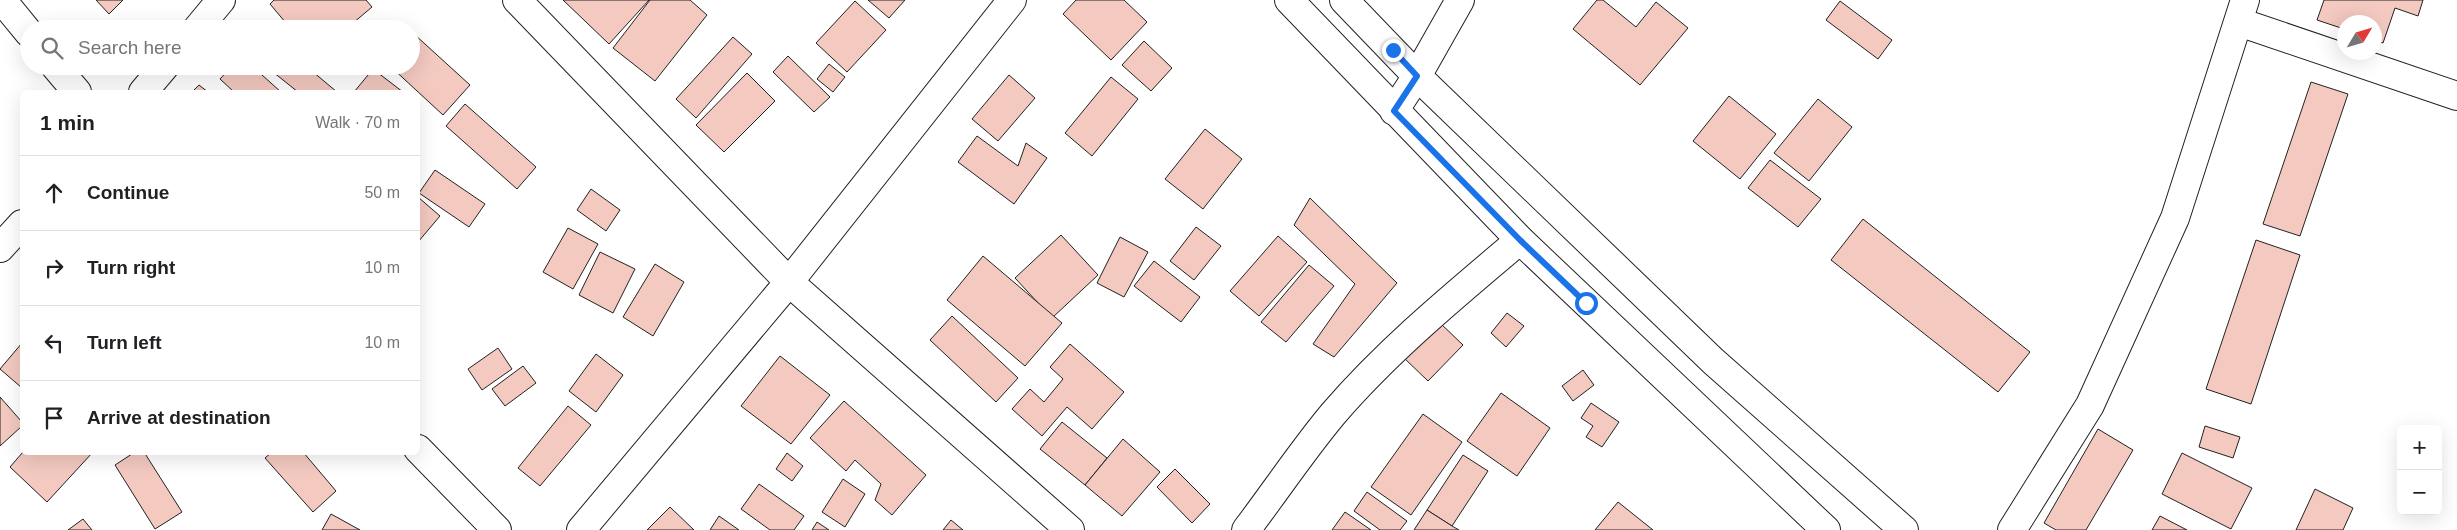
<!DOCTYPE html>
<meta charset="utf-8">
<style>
:root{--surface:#fff;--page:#f6f6f6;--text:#202124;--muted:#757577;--line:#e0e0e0}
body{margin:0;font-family:Helvetica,sans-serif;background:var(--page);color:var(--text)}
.controls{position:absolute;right:15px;bottom:15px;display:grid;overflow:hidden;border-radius:8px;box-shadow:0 5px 20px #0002}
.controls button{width:45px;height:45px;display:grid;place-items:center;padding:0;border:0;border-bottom:1px solid var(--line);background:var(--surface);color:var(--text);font:25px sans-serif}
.compass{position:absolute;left:2337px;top:15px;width:45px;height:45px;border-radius:50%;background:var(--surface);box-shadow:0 5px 20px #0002;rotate:52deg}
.stop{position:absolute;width:15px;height:15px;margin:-11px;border:4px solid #1a73e8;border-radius:50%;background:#fff}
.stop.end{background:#1a73e8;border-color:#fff;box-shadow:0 1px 5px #0008}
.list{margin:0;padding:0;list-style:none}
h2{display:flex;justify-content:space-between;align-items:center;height:65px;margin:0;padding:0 20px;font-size:21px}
h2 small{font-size:16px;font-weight:400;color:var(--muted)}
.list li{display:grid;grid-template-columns:32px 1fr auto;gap:15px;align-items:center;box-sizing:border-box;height:75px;padding:0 20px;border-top:1px solid var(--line)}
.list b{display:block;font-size:19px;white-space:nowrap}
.list em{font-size:16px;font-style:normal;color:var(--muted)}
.icon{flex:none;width:28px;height:28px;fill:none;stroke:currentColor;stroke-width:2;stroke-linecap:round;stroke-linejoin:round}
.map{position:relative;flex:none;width:2457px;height:530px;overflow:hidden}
.search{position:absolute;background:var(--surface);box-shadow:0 5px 20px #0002;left:20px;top:20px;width:400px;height:55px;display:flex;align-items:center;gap:12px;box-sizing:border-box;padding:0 18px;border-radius:28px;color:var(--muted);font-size:19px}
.panel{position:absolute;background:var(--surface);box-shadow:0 5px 20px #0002;left:20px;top:90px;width:400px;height:365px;border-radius:8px}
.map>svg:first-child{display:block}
</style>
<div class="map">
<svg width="2457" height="530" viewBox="0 0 2457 530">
<rect width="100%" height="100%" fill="#fff"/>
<!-- building -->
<g fill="#f3c9c0" stroke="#222">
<polygon points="96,0 123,0 109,14"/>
<polygon points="274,0 366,0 372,7 346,29 291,29 270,4"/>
<polygon points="563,0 649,0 609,44"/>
<polygon points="650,0 690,0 707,15 655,81 613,48"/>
<polygon points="868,0 905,0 889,18"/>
<polygon points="1076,0 1124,0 1147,22 1111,60 1063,14"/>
<polygon points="1597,0 1603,0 1636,27 1656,2 1688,28 1640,85 1573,29"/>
<polygon points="2324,0 2423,0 2418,16 2395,8 2383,43 2374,40 2374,22 2344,22 2344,29 2317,20"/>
<polygon points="855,1 886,30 847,72 816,43"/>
<polygon points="1840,1 1892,40 1878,59 1826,20"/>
<polygon points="414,34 470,85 443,115 390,66 411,66 411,38"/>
<polygon points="733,37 752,54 696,118 676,99"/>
<polygon points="1144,41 1172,68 1151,91 1122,65"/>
<polygon points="788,56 830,97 814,112 773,72"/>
<polygon points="829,64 845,77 833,92 817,79"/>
<polygon points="232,66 252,66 281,92 234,92 220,79"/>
<polygon points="277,66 306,66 337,92 298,92 273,72"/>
<polygon points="373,69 403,92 354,92"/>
<polygon points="747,73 775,101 724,152 696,125"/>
<polygon points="1009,75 1035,98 998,141 972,119"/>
<polygon points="1111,77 1138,99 1092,156 1065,133"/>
<polygon points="2311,82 2348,94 2300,236 2263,224"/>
<polygon points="199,85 208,92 192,92"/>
<polygon points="1729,96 1776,134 1740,179 1693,141"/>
<polygon points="1818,99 1852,127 1809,181 1774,153"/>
<polygon points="465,104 536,167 517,189 446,126"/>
<polygon points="1205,129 1242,159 1203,209 1165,179"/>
<polygon points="977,136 1018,166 1026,143 1047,158 1014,204 958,162"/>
<polygon points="1770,160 1821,199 1798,227 1748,188"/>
<polygon points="435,170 485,204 469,227 419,193"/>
<polygon points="591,189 620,210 606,231 577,210"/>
<polygon points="418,197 440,216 418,242"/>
<polygon points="1310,198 1397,283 1334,357 1313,344 1355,284 1294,225"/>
<polygon points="1863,219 2030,352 1998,392 1831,260"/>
<polygon points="1196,227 1221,246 1194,280 1170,261"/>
<polygon points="568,228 598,244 573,289 543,272"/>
<polygon points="1061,235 1098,275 1052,318 1015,278"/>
<polygon points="1278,236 1307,262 1259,316 1230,291"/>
<polygon points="1120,237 1148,252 1124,297 1097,283"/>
<polygon points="2256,240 2300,255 2251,404 2206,389"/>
<polygon points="600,252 635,269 613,313 579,295"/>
<polygon points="983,256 1062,323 1025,366 947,300"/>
<polygon points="1154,261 1200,297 1181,322 1134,286"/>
<polygon points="655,264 684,282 653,336 623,317"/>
<polygon points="1309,265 1334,286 1286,342 1261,322"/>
<polygon points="1507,313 1524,326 1506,347 1491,333"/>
<polygon points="952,316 1018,378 996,402 930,340"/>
<polygon points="1438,321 1463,345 1428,381 1403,357"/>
<polygon points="22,343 22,388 0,369"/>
<polygon points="1070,344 1124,392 1092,429 1067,407 1042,436 1012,409 1030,389 1044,402 1063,379 1050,367"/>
<polygon points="498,348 512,369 482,390 468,369"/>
<polygon points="596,354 623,375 596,412 569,391"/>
<polygon points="780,356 830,395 791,444 741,406"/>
<polygon points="523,366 536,383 505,406 492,389"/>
<polygon points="1583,370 1594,385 1573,401 1562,386"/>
<polygon points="1501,393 1550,428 1517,476 1467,441"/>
<polygon points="0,397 22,422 22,426 0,446"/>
<polygon points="844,401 926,475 892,515 875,500 881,484 855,460 846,471 810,438"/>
<polygon points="1591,403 1619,422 1602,447 1586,437 1593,426 1581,418"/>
<polygon points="568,406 591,425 540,486 518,468"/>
<polygon points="1423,414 1462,442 1411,515 1371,487"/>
<polygon points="1062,422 1107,458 1085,485 1040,449"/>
<polygon points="2205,426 2240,437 2233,458 2199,447"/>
<polygon points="2098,429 2133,450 2086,530 2056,530 2044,523"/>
<polygon points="1123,439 1160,472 1122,516 1085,485"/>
<polygon points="23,452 93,452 47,502 10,467"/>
<polygon points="135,452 144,452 182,512 155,529 115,465"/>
<polygon points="272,452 303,452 336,491 313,512 265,458"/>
<polygon points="787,453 803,466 792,481 776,469"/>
<polygon points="2182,453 2252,488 2231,529 2162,494"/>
<polygon points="1463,455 1488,471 1452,526 1427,510"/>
<polygon points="1175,469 1210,504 1192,523 1157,487"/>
<polygon points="843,479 865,494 845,527 822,512"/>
<polygon points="759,484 804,516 794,530 770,530 741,509"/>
<polygon points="2315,489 2353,508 2343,530 2296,530"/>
<polygon points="1367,492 1407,521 1400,530 1380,530 1354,511"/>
<polygon points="1618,502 1653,530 1595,530"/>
<polygon points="670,507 694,530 647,530"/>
<polygon points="1427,510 1452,526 1459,530 1414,530"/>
<polygon points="1345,512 1371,530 1332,530"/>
<polygon points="331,514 360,530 322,530"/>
<polygon points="719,516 739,530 710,530"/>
<polygon points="2160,516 2187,530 2152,530"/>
<polygon points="83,519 92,530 68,530"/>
<polygon points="951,520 963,530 943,530"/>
<polygon points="817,522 829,530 812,530"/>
</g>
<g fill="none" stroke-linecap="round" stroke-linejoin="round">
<defs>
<g id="minor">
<polyline points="2,0 29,33"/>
<polyline points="517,0 789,282 1070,530"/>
<polyline points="2239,22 2457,96"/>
<polyline points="197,29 221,0"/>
<polyline points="55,66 77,92"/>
<polyline points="143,92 165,66"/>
<polyline points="1394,111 1417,76 1460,0"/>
<polyline points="0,248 22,224"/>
<polyline points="418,449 497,530"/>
<polyline points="581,530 789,282 1012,0"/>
<path d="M1246,530C1275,492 1302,451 1333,414C1389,349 1455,295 1520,240"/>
<polyline points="2012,530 2090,405 2175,218 2245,0"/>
</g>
<g id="major">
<polyline points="1289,0 1520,240 1826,530"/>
<polyline points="1344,0 1417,76 1713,361 1904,530"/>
</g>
</defs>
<!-- minor casing -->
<use href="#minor" stroke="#222" stroke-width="30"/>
<!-- major casing -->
<use href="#major" stroke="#222" stroke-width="30"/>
<!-- minor -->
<use href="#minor" stroke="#fff" stroke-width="28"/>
<!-- major -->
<use href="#major" stroke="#fff" stroke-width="28"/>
</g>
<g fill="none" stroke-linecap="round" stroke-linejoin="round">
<!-- route -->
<polyline stroke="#1a73e8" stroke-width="6" points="1393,50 1417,76 1394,111 1520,240 1586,303"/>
</g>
</svg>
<div class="controls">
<button>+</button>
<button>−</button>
</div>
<svg class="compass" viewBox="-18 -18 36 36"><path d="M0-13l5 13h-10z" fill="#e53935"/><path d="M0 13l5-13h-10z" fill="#757577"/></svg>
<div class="stop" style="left:1586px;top:303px"></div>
<div class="stop end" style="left:1393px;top:50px"></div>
<div class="search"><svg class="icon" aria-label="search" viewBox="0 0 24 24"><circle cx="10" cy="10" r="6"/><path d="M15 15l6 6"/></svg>Search here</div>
<section class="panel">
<h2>1 min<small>Walk · 70 m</small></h2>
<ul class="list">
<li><svg class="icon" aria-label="ahead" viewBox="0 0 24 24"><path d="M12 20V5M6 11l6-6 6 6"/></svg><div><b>Continue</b></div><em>50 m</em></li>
<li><svg class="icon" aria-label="right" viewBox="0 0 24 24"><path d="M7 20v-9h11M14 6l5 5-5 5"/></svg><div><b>Turn right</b></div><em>10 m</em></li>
<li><svg class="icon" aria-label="left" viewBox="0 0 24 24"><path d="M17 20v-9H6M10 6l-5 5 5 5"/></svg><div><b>Turn left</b></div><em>10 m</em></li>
<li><svg class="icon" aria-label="arrive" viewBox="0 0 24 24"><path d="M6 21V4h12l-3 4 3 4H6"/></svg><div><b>Arrive at destination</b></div></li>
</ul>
</section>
</div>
